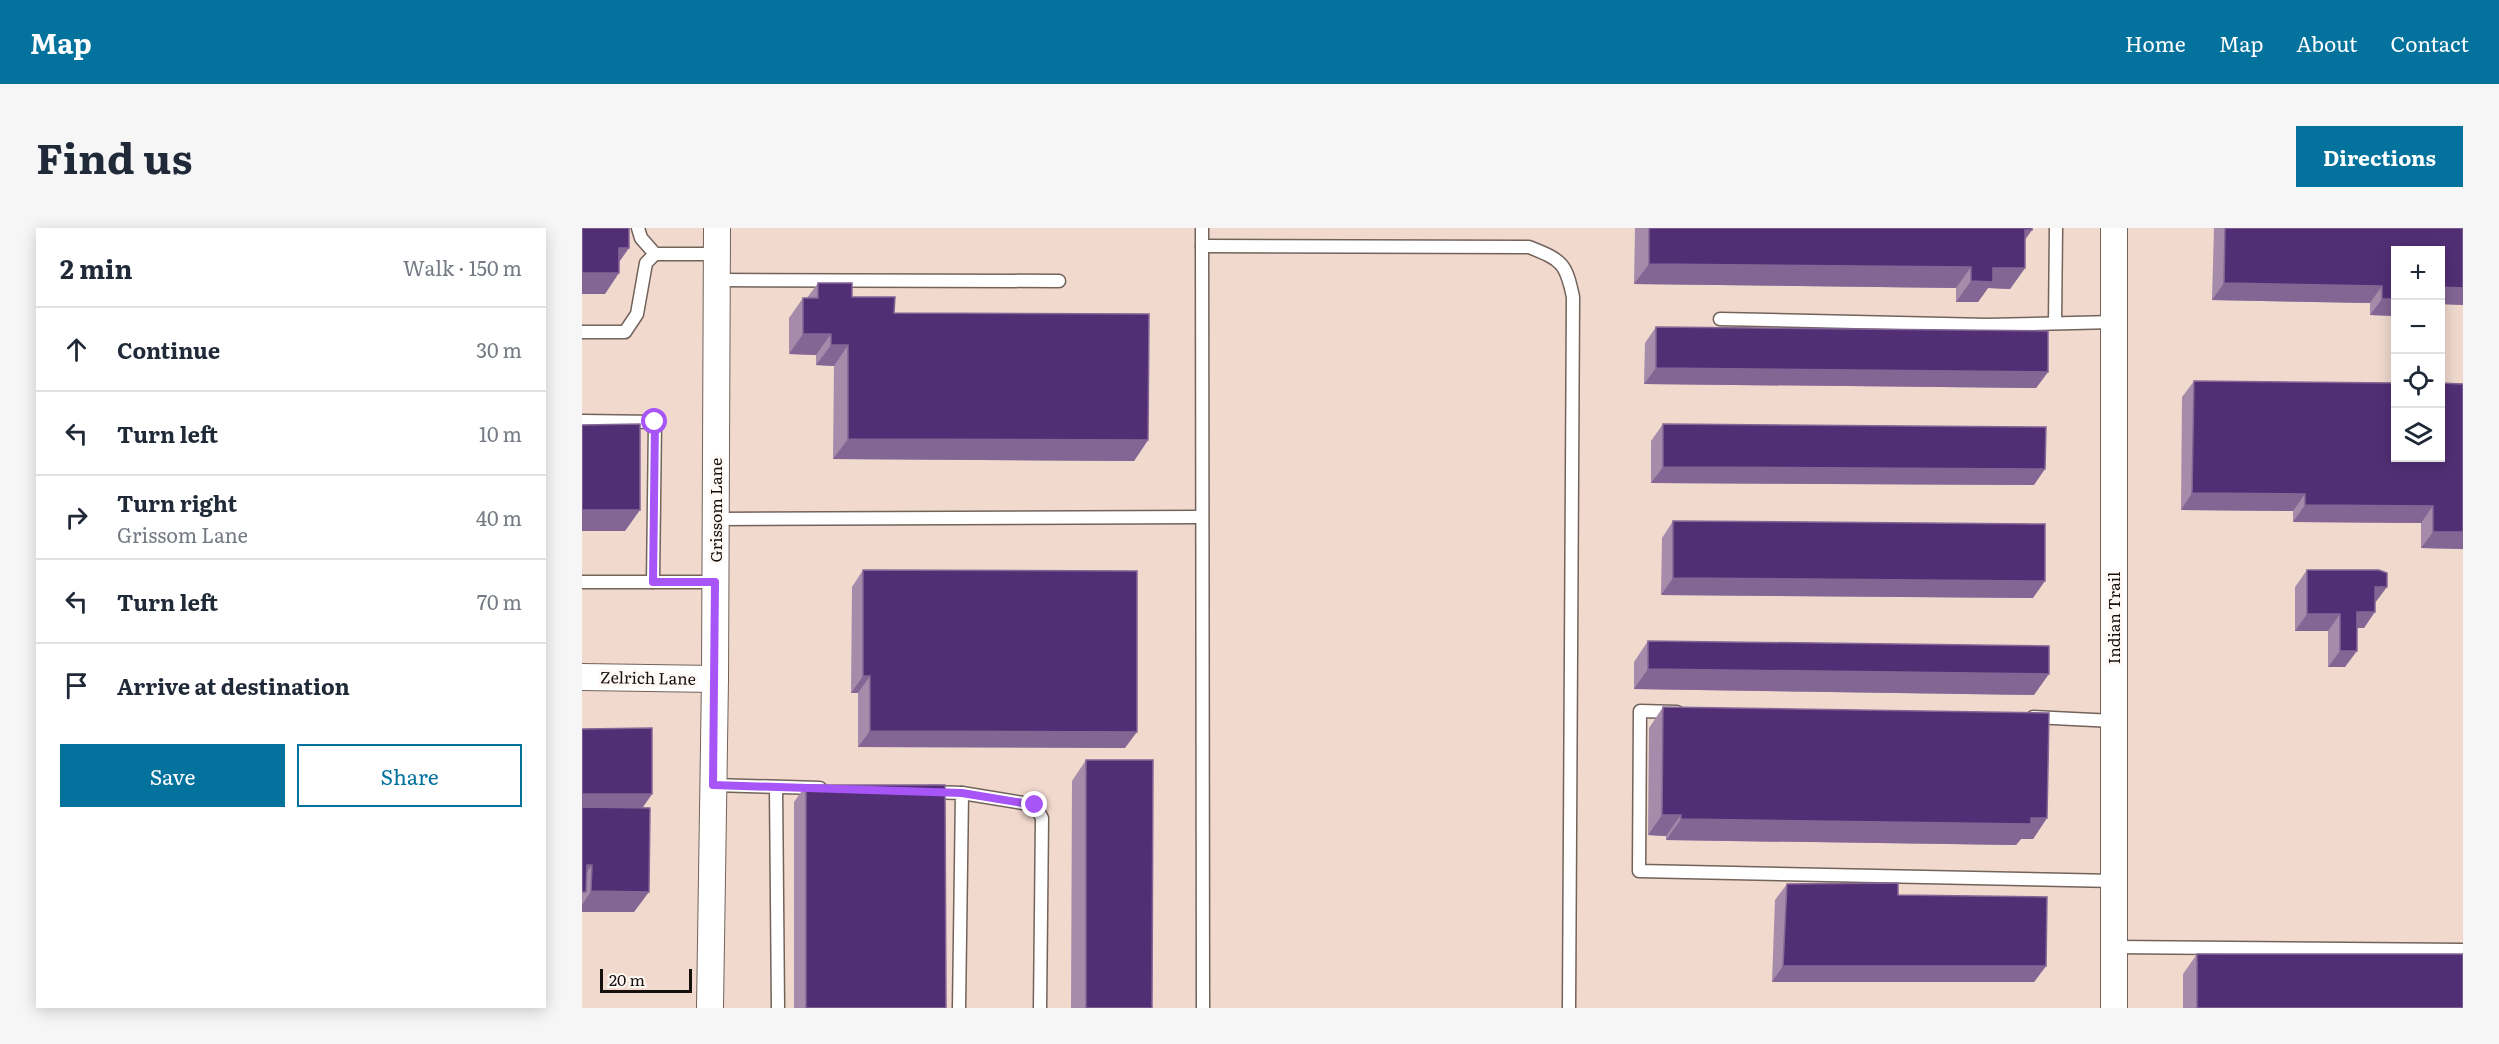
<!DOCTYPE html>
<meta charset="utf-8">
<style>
:root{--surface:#fff;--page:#f6f6f7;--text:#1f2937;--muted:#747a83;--line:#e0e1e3;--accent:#03739e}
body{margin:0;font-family:Literata,serif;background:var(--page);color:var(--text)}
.controls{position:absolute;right:18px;top:18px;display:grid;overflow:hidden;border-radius:0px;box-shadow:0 3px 15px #0003}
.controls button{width:54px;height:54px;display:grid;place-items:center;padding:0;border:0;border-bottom:2px solid var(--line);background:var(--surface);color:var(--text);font:30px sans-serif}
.scale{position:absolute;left:18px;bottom:15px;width:92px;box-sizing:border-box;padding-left:6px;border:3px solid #16100d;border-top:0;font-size:16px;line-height:21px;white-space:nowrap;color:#16100d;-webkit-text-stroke:4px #fff8f4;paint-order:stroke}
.stop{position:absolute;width:18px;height:18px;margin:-14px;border:4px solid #a855f7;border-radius:50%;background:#fff}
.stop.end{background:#a855f7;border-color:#fff;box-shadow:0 2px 6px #0008}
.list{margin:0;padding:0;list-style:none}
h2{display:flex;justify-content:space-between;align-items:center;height:78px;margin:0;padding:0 24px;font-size:26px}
h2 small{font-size:20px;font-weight:400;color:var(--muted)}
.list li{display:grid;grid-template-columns:39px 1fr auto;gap:18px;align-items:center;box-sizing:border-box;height:84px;padding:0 24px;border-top:2px solid var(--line)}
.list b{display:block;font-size:22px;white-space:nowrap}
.list p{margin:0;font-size:20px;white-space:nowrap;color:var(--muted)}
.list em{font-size:20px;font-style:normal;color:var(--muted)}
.actions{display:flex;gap:12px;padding:18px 24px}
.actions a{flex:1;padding:14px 0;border:2px solid var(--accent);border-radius:0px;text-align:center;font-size:21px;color:var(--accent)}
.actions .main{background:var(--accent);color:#fff}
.icon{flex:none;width:33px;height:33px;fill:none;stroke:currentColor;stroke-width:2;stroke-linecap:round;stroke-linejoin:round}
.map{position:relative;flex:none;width:1881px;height:780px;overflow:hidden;border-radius:0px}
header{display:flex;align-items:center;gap:36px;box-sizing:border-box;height:84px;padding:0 30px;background:var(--accent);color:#fff}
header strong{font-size:28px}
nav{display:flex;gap:33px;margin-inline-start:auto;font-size:21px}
.intro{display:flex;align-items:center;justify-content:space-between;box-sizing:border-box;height:144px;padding:0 36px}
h1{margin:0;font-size:42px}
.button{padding:15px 27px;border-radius:0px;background:var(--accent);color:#fff;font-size:21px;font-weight:700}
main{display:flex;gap:36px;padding:0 36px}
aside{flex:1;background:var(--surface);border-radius:0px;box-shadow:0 3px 15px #0003}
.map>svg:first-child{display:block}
</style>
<header>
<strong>Map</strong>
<nav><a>Home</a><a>Map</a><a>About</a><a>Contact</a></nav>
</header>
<div class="intro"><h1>Find us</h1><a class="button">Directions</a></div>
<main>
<aside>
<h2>2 min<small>Walk · 150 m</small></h2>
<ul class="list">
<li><svg class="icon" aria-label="ahead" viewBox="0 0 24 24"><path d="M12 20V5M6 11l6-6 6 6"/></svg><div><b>Continue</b></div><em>30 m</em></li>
<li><svg class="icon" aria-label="left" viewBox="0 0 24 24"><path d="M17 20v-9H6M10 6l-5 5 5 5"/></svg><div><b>Turn left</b></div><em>10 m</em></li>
<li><svg class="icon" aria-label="right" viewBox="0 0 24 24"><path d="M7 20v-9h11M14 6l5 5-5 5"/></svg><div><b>Turn right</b><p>Grissom Lane</p></div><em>40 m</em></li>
<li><svg class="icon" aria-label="left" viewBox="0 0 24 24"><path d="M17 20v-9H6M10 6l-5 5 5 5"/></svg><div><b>Turn left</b></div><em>70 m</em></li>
<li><svg class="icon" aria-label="arrive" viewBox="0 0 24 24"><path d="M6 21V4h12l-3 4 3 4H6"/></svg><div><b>Arrive at destination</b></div></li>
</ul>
<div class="actions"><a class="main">Save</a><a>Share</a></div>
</aside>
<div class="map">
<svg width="1881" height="780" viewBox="0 0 1881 780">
<rect width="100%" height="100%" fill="#fae8df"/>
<!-- commercial -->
<path fill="#f1d9ce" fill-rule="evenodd" d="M0,0H1881V780H0ZM1814,22H1858V230H1814Z"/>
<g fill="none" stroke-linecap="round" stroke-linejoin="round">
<defs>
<g id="service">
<polyline points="56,0 59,10 73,26 135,26"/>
<polyline points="620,0 621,780"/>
<path d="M620,18L947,19C980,32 984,35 991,69L987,780"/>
<polyline points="135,52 477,53"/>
<polyline points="1138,91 1405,97 1532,94"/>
<polyline points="1473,95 1474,0"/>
<polyline points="0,104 43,104 55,86 64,35 73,26"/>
<polyline points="0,193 73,194 71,354 0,354"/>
<polyline points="134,291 619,289"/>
<polyline points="71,354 133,354"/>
<polyline points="1095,484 1058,483 1057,643 1533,653"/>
<polyline points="1451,489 1532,493"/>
<polyline points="131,557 238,560"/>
<polyline points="194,559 196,780"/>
<polyline points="348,564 380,565 377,780"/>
<polyline points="380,565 453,577 460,590 458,780"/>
<polyline points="1533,719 1881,722"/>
</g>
<g id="minor">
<polyline points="1532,0 1532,780"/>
<polyline points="0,449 133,451"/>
<polyline points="128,780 133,451 135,0"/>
</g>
</defs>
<!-- service casing -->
<use href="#service" stroke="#72635b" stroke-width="15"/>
<!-- minor casing -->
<use href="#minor" stroke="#72635b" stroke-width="28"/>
<!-- service -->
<use href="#service" stroke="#fff" stroke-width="12"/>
<!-- minor -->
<use href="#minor" stroke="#fff" stroke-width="26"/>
</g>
<!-- wall -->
<g fill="#a68caa">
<polygon points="1053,0 1450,0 1443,11 1443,40 1428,61 1406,60 1396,74 1374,74 1374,60 1052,56"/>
<polygon points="1632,0 1881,0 1881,77 1858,76 1858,22 1814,88 1788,87 1788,75 1630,72"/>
<polygon points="236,55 312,85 566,212 552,233 251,231 252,138 234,137 234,127 207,126 207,90 221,70 225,70"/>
<polygon points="1074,99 1466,144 1454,160 1062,156 1063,115"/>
<polygon points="1612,153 1881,156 1881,321 1839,320 1839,295 1711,294 1711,283 1599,282 1600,169"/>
<polygon points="1081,196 1452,257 1069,255 1069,213"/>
<polygon points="1091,293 1451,370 1079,367 1080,310"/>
<polygon points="281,342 543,520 276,519 276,465 269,465 270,359"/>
<polygon points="1725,342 1793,375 1782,400 1775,400 1763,439 1746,439 1746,403 1713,403 1713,359"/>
<polygon points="1066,413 1452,467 1052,461 1052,434"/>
<polygon points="1081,479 1465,590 1451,611 1439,611 1434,617 1084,612 1084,608 1066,607 1067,500"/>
<polygon points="0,501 70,566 61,579 52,684 0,684"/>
<polygon points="504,532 570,780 489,780 490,553"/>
<polygon points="224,557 364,780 212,780 212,574"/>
<polygon points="1205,656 1316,667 1464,738 1452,754 1190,754 1193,672"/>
<polygon points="1615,726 1881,780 1601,780 1601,746"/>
</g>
<!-- shaded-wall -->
<g fill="#846695">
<polygon points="1443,2 1450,2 1435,23"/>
<polygon points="37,20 47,20 33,40"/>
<polygon points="1067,36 1389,39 1374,60 1052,56"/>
<polygon points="1411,40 1443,40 1428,61 1406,60 1396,74 1374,74 1389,53"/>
<polygon points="0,45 37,45 23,66 0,66"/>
<polygon points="1642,55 1800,58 1788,75 1630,72"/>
<polygon points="1858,59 1881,60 1881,77 1858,76"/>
<polygon points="1800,71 1814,71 1814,88 1788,87"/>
<polygon points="221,106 249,106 234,127 207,126"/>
<polygon points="249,117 266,117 252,138 234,137"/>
<polygon points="1074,140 1466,144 1454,160 1062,156"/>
<polygon points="266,211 566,212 552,233 251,231"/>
<polygon points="1081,239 1463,241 1452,257 1069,255"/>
<polygon points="1610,265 1723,266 1711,283 1599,282"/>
<polygon points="1723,277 1851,278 1839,295 1711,294"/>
<polygon points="0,282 58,282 43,303 0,303"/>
<polygon points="1851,304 1881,304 1881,321 1839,320"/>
<polygon points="1091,350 1463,353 1451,370 1079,367"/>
<polygon points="1793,359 1805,359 1793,375"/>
<polygon points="1775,384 1793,384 1782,400 1763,400"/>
<polygon points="1725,386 1758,386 1746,403 1713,403"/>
<polygon points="1758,423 1775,423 1763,439 1746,439"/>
<polygon points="1066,441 1467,446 1452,467 1052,461"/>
<polygon points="281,448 288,448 276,465 269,465"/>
<polygon points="288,503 555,504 543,520 276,519"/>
<polygon points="0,566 70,566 56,586 0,586"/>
<polygon points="1080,587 1099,587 1084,608 1066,607"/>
<polygon points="1465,590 1451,611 1439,611 1434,617 1084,612 1099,591"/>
<polygon points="5,637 10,637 0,651"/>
<polygon points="9,663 67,664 52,684 0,684 0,677"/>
<polygon points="1201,738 1464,738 1452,754 1190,754"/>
</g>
<!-- building -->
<g fill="#522f75" stroke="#846695" stroke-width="1.5">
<polygon points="0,0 47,0 47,20 37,20 37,45 0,45"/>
<polygon points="1067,0 1450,0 1450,2 1443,2 1443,40 1411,40 1411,54 1389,53 1389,39 1067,36"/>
<polygon points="1643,0 1881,0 1881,60 1858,59 1858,22 1814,22 1814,71 1800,71 1800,58 1642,55"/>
<polygon points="236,55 270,55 270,69 313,69 312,85 567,86 566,212 266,211 266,117 249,117 249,106 221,106 221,70 236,70"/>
<polygon points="1074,99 1466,103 1466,144 1074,140"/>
<polygon points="1612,153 1814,155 1814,230 1858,230 1858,155 1881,156 1881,304 1851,304 1851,278 1723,277 1723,266 1610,265"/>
<polygon points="58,196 58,282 0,282 0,197"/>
<polygon points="1081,196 1464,199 1463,241 1081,239"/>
<polygon points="1091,293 1463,296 1463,353 1091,350"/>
<polygon points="281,342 555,343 555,504 288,503 288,448 281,448"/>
<polygon points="1725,342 1797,342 1805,345 1805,359 1793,359 1793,384 1775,384 1775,423 1758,423 1758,386 1725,386"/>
<polygon points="1066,413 1467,418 1467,446 1066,441"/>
<polygon points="1081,479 1467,485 1465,590 1449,590 1449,596 1099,591 1099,587 1080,587"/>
<polygon points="70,500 70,566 0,566 0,501"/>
<polygon points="504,532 571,532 570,780 504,780"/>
<polygon points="224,557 363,557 364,780 224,780"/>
<polygon points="0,579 68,580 67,664 9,663 10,637 5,637 4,664 0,664"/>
<polygon points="1316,655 1316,667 1465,669 1464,738 1201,738 1205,656"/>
<rect x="1615" y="726" width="266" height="54"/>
</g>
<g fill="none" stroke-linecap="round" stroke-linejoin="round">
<!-- route -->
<polyline stroke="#a855f7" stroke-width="8" points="73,194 71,354 133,354 131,557 380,565 453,577"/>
</g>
<g text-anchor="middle" stroke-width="6" stroke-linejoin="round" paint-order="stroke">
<!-- street labels -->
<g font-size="16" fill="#16100d" stroke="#fff8f4">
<text transform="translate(134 282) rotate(-90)" y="6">Grissom Lane</text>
<text transform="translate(1532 390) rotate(-90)" y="6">Indian Trail</text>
<text transform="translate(66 450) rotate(1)" y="6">Zelrich Lane</text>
</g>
</g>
</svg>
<div class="controls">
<button>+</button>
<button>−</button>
<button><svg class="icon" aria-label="locate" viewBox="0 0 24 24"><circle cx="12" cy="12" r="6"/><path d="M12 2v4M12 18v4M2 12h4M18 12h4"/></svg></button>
<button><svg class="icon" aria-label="layers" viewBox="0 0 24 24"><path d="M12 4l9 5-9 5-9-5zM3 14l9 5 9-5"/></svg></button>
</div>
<div class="scale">20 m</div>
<div class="stop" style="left:73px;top:194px"></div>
<div class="stop end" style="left:453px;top:577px"></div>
</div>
</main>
